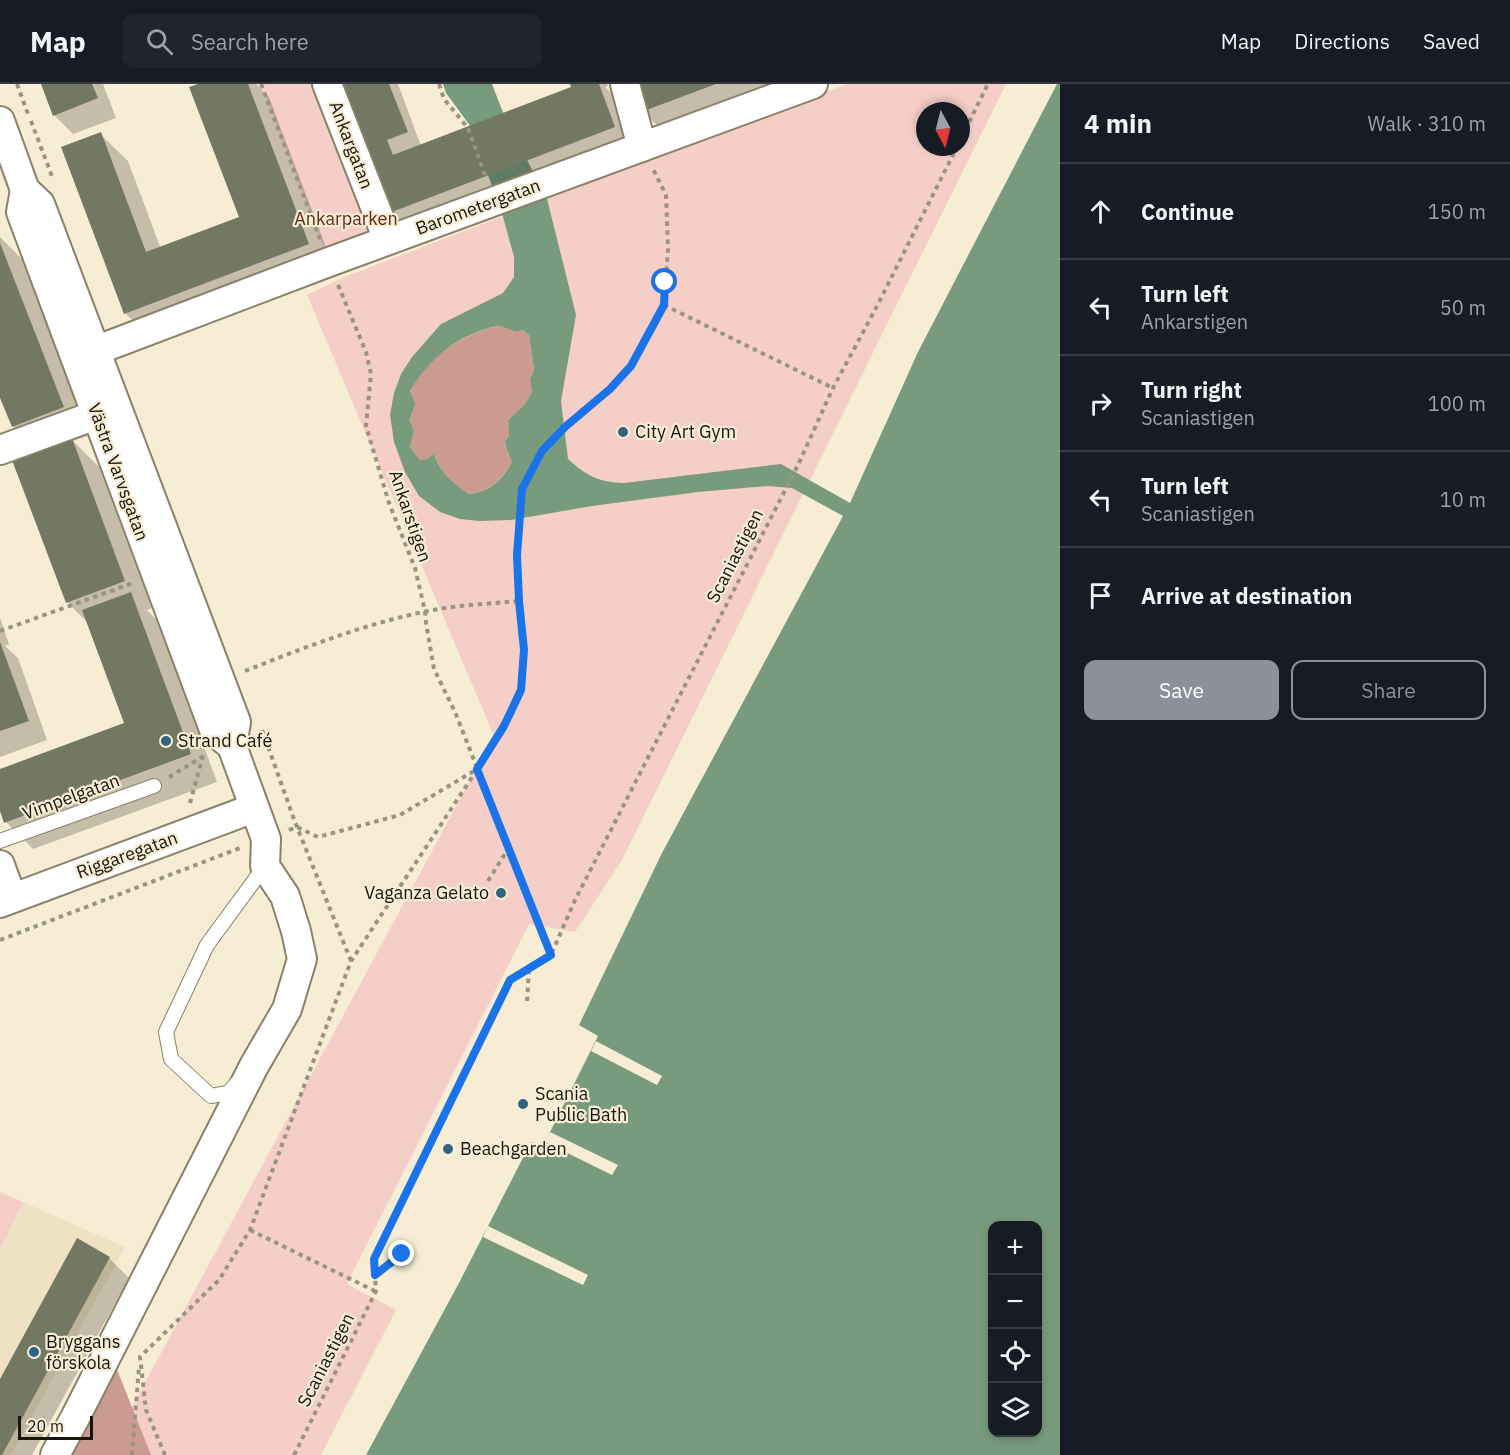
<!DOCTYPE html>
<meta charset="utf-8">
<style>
:root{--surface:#171b24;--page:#20242c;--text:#f1f3f6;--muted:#9ea1a6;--line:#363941;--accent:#8c9099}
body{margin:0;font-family:"IBM Plex Sans",sans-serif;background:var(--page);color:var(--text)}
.controls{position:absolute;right:18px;bottom:18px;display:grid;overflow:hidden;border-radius:12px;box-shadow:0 3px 9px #0003}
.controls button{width:54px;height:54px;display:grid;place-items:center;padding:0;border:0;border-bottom:2px solid var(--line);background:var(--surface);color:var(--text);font:30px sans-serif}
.compass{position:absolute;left:916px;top:18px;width:54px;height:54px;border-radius:50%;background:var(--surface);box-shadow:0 3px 9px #0003;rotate:173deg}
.scale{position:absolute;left:18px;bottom:15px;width:75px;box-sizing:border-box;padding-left:6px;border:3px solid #19150d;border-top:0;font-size:16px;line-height:21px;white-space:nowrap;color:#19150d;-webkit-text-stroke:4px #f7edd4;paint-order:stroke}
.stop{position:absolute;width:18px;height:18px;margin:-14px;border:4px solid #1a73e8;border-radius:50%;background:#fff}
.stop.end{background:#1a73e8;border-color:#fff;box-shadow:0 2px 6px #0008}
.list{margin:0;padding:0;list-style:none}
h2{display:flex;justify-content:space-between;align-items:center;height:78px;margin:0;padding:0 24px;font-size:26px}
h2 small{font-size:20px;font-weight:400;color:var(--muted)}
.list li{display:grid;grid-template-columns:39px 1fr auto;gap:18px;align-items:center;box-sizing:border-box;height:96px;padding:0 24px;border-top:2px solid var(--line)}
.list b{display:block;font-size:22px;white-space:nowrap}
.list p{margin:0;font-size:20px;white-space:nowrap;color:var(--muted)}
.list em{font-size:20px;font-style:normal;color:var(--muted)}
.actions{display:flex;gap:12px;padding:18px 24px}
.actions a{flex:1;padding:14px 0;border:2px solid var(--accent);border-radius:12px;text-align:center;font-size:21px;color:var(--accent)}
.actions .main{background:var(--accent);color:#fff}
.icon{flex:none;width:33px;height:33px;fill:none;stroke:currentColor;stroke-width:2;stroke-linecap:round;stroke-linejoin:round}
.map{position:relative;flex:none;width:1060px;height:1371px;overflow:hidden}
header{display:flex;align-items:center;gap:36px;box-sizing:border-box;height:84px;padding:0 30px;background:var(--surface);border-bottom:2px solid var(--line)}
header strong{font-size:28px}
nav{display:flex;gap:33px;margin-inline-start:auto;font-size:21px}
.search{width:420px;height:54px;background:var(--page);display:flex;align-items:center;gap:15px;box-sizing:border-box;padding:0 21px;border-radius:12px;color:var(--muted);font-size:22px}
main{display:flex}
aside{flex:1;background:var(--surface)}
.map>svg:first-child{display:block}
</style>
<header>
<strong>Map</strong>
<div class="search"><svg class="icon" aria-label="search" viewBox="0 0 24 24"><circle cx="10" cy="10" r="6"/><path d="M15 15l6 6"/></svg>Search here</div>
<nav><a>Map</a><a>Directions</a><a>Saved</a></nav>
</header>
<main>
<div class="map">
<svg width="1060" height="1371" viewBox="0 0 1060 1371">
<rect width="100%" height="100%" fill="#f7edd4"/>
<!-- built -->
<polygon fill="#eee2c2" points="23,1118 125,1163 11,1371 0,1371 0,1165"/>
<!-- green -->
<g fill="#f5cfc7" fill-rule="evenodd">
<polygon points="261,0 327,0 388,156 329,178"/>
<path d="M847,0H1006L622,776L575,848L529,840L347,1200L396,1226L321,1371H106L494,652L307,211L347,192ZM925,27H961V63H925Z"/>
<polygon points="0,1108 23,1118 0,1165"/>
</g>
<!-- forest -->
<g fill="#cb9b92">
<path d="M499,242L517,248L523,246L529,251L534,285L530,296L532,308L525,320L508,336L509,352L505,357L506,363L512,378C502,395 490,408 469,410C454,400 440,389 434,370L427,375L420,376L410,363L414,347L410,336C416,322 407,315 411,305C422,275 468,247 499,242Z"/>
<polygon points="116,1283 151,1371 63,1371"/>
</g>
<!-- water -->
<path fill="#799b7d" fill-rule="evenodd" d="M443,0H492L504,31L547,115L576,231L561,317L568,375C587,392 598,398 624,399L781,380L850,419L918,268L1057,0H1060V1371H366L460,1197L531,1058L543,1062L598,952L579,941L662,769L843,432L792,404L768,402L698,408L592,422L511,436L479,437L460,435L440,428L419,412L405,388L394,358L390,331L394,309L401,290L412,273L441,240L503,209L514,193V173L503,133L471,43L446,9ZM499,242L517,248L523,246L529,251L534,285L530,296L532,308L525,320L508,336L509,352L505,357L506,363L512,378C502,396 490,408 469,410C453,399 440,389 434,370L427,375L420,376L410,363L414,347L410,336L415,319L410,307C428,275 461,248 499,242ZM992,1142H1038V1348H992Z"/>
<!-- pier -->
<g fill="#f7edd4">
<polygon points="596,957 662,992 657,1001 591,967"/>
<polygon points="550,1048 618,1081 612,1091 545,1058"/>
<polygon points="488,1142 588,1191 583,1201 483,1153"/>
</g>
<!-- shadow -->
<g fill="#0003">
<polygon points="42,0 103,0 116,34 73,50 54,31"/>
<polygon points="199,0 256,0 269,13 335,187 152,256 125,229 100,50 128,77 161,165 241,134"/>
<polygon points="342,0 398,0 421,62 573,3 571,0 607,0 608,2 605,3 624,22 642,71 397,164"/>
<polygon points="632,0 816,0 670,55 643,27"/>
<polygon points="0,153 22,175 90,351 73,357 99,383 152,524 147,526 158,537 217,698 33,765 6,738 0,723 0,687 126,640 88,539 67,518 38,368 13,342 0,310"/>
<polygon points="0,534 9,560 5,562 18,574 47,656 0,673"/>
<polygon points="77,1156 109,1174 129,1194 32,1371 0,1371 0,1298"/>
</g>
<!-- building -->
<g fill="#737862">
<polygon points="41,0 92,0 98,14 53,32"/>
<polygon points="198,0 248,0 309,160 124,230 61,63 101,48 146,168 239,133 189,3"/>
<polygon points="340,0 389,0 408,48 387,56 393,71 571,3 570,0 599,0 615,43 368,137"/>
<polygon points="631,0 716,0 641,28"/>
<polygon points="0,159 64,323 12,343 0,314"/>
<polygon points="72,354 125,497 66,519 12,376"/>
<polygon points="131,508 191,670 4,739 0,727 0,685 124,639 82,526"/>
<polygon points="0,558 29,637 0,647"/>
<polygon points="77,1154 110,1173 2,1371 0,1371 0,1295"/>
</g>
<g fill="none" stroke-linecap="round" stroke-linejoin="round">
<defs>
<g id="lane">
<polyline points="0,757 154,702"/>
<polyline points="237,999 228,1009 211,1012 171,975 166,948 207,861 265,782"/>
</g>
<g id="street">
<polyline points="327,0 388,156"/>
<polyline points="625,0 642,63"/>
<polyline points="0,37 25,106 40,120 236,638 232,662 266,755 265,782 285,812 296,847 302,875 287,925 254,982 76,1332 55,1371"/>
<polyline points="25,106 21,128 215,648 232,662"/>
<polyline points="76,274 329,178 813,0"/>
<polyline points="0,366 115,324"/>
<polyline points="0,781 12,814"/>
<polyline points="0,819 254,724"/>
</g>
</defs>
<!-- lane casing -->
<use href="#lane" stroke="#89816a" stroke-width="16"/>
<!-- street casing -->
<use href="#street" stroke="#89816a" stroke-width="32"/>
<!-- path -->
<g stroke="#9b9381" stroke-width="4" stroke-dasharray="4.5 4.5" stroke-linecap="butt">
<polyline points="17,0 28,30"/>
<polyline points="261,0 320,155"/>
<polyline points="439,0 444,15 468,44 486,94"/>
<polyline points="31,37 53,95"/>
<polyline points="961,54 988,0"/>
<polyline points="338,201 366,268 371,290 366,342 389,419 415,484 425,527 426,539 434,585 455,628 551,870"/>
<polyline points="664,221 833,304"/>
<polyline points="0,547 133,499"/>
<path d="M245,587C303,564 362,541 423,528C454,521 487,520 519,517"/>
<polyline points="262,646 295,738 351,877"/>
<polyline points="169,693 204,672"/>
<polyline points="190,719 203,672"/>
<polyline points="289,746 297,743 318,753 400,731 474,687"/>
<polyline points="488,797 508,765"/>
<polyline points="0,856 240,764"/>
<polyline points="527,917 529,885"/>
<polyline points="250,1146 375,1207"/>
<polyline points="375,1191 402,1170"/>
<polyline points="132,1371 139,1283"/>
<polyline points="165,1371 146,1326 140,1273 219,1196 250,1146 351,877 490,666 521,606 524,566 519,517 517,471 523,405 542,367 565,343 610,305 631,282 664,221 668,165 666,111 653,85"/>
<polyline points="294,1371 376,1207 374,1175 510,896 551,871 575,816 797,383 833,304 875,226 957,63"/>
</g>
<!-- lane -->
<use href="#lane" stroke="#fff" stroke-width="14"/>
<!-- street -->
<use href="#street" stroke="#fff" stroke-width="28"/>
</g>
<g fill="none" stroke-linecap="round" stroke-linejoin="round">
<!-- route -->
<polyline stroke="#1a73e8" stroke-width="8" points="402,1170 375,1191 374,1175 510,896 551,871 477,685 504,642 521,606 524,566 519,517 517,471 522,405 542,367 565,343 610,305 631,282 664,221 665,198"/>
</g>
<!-- markers -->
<g fill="#316481" stroke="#f7edd4" stroke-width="2">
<circle cx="623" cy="348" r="6"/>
<circle cx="166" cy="657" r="6"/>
<circle cx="501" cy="809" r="6"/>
<circle cx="523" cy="1020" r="6"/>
<circle cx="448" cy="1065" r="6"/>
<circle cx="34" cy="1268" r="6"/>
</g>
<g text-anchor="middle" stroke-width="4.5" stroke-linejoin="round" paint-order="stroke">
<!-- street labels -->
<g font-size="18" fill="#19150d" stroke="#f7edd4">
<text transform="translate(351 61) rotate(69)" y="6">Ankargatan</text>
<text transform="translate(478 123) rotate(-20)" y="6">Barometergatan</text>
<text transform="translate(118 388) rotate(70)" y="6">Västra Varvsgatan</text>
<text transform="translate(410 432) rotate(71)" y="6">Ankarstigen</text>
<text transform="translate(735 472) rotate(-63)" y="6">Scaniastigen</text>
<text transform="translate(71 713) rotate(-20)" y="6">Vimpelgatan</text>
<text transform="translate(127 771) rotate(-20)" y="6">Riggaregatan</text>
<text transform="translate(326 1276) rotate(-63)" y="6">Scaniastigen</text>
</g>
<!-- park labels -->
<g font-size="18" fill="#63271d" stroke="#f7edd4">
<text x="346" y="141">Ankarparken</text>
</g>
<!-- poi labels -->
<g font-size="18" fill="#19150d" stroke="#f7edd4" text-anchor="start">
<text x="635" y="354">City Art Gym</text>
<text x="178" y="663">Strand Café</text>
<text x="489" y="815" text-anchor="end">Vaganza Gelato</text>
<text x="535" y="1016">Scania<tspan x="535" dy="21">Public Bath</tspan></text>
<text x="460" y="1071">Beachgarden</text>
<text x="46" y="1264">Bryggans<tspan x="46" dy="21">förskola</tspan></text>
</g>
</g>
</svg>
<div class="controls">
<button>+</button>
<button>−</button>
<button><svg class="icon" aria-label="locate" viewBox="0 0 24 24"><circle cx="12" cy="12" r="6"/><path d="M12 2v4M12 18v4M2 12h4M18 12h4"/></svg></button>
<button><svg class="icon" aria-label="layers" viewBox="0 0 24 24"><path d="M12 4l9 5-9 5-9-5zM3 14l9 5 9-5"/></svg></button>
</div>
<svg class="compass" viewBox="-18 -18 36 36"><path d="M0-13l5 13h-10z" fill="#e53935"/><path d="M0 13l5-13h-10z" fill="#9ea1a6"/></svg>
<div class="scale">20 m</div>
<div class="stop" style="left:665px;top:198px"></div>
<div class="stop end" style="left:402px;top:1170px"></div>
</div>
<aside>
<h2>4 min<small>Walk · 310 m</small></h2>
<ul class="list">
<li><svg class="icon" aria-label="ahead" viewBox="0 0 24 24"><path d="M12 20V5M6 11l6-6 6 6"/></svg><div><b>Continue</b></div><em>150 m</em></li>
<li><svg class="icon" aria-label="left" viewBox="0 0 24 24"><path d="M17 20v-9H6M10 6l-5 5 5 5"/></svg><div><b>Turn left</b><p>Ankarstigen</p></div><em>50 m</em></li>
<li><svg class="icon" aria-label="right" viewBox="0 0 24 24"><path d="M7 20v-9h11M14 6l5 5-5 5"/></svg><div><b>Turn right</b><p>Scaniastigen</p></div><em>100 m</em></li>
<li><svg class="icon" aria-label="left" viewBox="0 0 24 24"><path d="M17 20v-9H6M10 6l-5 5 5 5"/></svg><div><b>Turn left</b><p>Scaniastigen</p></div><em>10 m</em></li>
<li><svg class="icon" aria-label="arrive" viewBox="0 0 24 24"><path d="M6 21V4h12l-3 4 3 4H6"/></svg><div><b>Arrive at destination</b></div></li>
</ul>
<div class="actions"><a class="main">Save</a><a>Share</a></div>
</aside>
</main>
